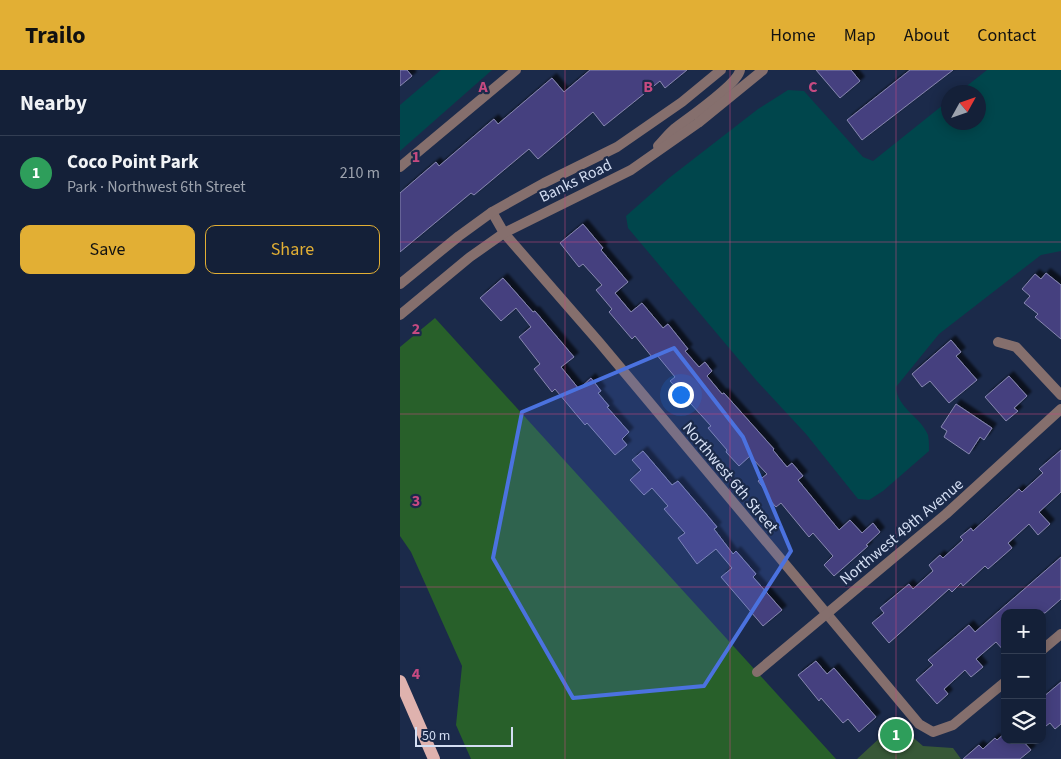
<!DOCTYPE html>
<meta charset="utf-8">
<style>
:root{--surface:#142038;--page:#1d2840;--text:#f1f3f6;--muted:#9da3ae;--line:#333e53;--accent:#e2af34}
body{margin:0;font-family:"Source Sans 3",sans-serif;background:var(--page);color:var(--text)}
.controls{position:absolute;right:15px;bottom:15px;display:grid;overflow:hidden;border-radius:10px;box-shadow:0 2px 12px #0003}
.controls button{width:45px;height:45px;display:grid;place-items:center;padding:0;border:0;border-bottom:1px solid var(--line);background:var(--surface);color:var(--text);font:25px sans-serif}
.compass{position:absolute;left:541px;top:15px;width:45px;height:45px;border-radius:50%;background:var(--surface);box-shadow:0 2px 12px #0003;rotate:50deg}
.scale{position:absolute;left:15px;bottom:12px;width:98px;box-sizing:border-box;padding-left:5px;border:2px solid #d4def3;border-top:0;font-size:14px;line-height:18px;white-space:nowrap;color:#d4def3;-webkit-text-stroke:4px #1b2a4a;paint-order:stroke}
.you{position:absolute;left:280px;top:324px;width:18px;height:18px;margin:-12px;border:4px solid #fff;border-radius:50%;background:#1a73e8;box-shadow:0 0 0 8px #1a73e833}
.badge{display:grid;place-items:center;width:32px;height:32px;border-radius:50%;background:var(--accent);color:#fff;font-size:16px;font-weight:700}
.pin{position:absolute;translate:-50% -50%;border:2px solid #fff;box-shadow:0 1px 5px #0006}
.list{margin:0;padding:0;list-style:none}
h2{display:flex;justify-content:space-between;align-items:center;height:65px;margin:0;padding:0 20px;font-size:21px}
h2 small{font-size:16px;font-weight:400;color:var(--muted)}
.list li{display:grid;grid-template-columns:32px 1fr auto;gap:15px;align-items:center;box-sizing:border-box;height:75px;padding:0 20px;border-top:1px solid var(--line)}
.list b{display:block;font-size:19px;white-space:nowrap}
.list p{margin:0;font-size:16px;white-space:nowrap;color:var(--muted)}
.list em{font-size:16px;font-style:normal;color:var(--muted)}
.actions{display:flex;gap:10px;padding:15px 20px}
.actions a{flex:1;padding:11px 0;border:1px solid var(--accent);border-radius:10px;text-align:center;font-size:18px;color:var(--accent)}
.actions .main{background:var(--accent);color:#111}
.icon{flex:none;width:28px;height:28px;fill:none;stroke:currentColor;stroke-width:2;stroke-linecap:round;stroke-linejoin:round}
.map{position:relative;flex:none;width:661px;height:689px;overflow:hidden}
header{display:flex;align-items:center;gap:30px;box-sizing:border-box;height:70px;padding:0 25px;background:var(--accent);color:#111}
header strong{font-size:24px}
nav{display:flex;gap:28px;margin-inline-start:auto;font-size:18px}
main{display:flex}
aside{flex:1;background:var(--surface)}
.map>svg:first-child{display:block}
</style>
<header>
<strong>Trailo</strong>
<nav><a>Home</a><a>Map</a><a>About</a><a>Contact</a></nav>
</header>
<main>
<aside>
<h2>Nearby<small></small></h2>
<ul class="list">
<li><span class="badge" style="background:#2e9e5b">1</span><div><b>Coco Point Park</b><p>Park · Northwest 6th Street</p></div><em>210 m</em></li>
</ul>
<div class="actions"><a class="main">Save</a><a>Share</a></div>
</aside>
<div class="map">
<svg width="661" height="689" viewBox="0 0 661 689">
<defs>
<filter id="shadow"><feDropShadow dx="4.5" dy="-4.5" stdDeviation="1" flood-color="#0009"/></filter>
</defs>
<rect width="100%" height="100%" fill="#1b2a4a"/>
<!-- green -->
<polygon fill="#375837" points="496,653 523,676 553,678 561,689 457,689"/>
<!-- forest -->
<polygon fill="#28602a" points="35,248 436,689 71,689 56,655 62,596 11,482 0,466 0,277"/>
<!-- water -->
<g fill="#00464c">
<polygon points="41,0 92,0 0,81 0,35"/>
<path d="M587,0H661V181L641,185L539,264L496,317C497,338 521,347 528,365C529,370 529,376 529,381L483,421L469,430L458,429L406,364L356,310L228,158L226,146L269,108L358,39L388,20L404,21L463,87L473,91L548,31V52H578V22H559Z"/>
</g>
<!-- building -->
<g fill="#45407f" stroke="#8787b0" filter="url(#shadow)">
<polygon points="0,0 7,0 12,6 0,16"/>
<polygon points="190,0 287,0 265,18 260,11 204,56 193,42 138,89 129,79 74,125 71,123 0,182 0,123 36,92 39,96 94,49 98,54 152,8 164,22"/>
<polygon points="416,0 451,0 460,11 440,28"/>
<polygon points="510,0 553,0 462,70 447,50"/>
<polygon points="183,154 203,178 201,180 228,212 215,223 231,242 242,233 263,258 268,254 288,279 285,281 299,297 305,292 312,301 307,306 322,324 324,323 374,379 373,380 387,397 392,393 403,406 398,410 439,460 450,450 462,463 473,453 480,462 466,475 468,476 434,506 424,495 433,486 413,463 409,467 381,433 376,437 367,427 369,425 358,411 367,404 350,386 339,396 326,382 327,380 308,358 311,356 270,311 275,307 256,284 252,287 235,266 232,269 209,242 212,239 196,220 202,215 183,194 179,197 160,173"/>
<polygon points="646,203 661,215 661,269 635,247 638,244 624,233 630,226 622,219 635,204 641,209"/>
<polygon points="103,208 133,242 135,241 174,287 161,297 179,319 191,308 201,321 198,323 209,336 207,337 229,362 222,369 227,375 215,385 187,353 185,355 155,319 152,322 134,299 140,294 119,267 131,257 116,238 101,251 80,228"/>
<polygon points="551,270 561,282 556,286 577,310 549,333 530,311 522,317 512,304"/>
<polygon points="609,306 627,326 614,338 618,341 606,351 585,327"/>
<polygon points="556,334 592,358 584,370 580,367 569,384 544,367 547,361 541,357"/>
<polygon points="661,380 661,422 639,442 650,454 638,465 629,454 608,473 612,478 588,499 585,496 563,516 561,513 552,522 549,519 489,573 472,553 484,543 480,538 509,514 513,519 533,501 529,495 540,485 543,488 563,470 560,467 571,458 573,461 619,419 622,422 643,403 639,399"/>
<polygon points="243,381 272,415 278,411 307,445 317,457 314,459 333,484 336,481 356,504 353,507 382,540 363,556 321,507 332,498 316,479 297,494 278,468 285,463 264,439 268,436 252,418 244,425 230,410 241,400 232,390"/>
<polygon points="661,487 661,529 645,543 605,543 605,582 596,572 576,589 583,597 571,607 565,600 544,619 548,624 537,634 516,610 533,595 528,590 569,555 575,562"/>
<polygon points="416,591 427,604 434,598 476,647 459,662 448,649 443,653 421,628 419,631 398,605"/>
<polygon points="661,612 661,654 655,659 650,653 642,659 642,628"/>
<polygon points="605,663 605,670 622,670 631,680 620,689 563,689 579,675 583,679 595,668 597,670"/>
</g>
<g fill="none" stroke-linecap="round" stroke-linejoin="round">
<!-- minor -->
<g stroke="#856f6d" stroke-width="10">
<polyline points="0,97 116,0"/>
<polyline points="92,142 104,163 199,272 519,654 533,662 553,655 605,612"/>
<polyline points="598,272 616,277 661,325"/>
<polyline points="642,580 661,564"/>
<polyline points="357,602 546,444 661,339"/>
</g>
<!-- tertiary -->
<g stroke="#856f6d" stroke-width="10">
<path d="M258,76C263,71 268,64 274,59C287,49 338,14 340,0"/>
<polyline points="0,214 59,166 92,142 144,113 217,77 282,32 321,0"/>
<polyline points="0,245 70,187 104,163 231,100 298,53 363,0"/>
</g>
<!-- primary -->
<polyline stroke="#dfb2ae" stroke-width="12" points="0,611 34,689"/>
</g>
<!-- marked area -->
<path fill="#4b72df" fill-opacity="0.2" stroke="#4b72df" stroke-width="4" stroke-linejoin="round" d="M274,278L343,367L391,481L304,616L173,628L93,488L122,342Z"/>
<!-- grid -->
<path fill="none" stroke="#c64a81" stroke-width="1" stroke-opacity="0.55" d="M165,0V689M330,0V689M496,0V689M0,172H661M0,344H661M0,517H661"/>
<g text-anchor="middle" stroke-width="4.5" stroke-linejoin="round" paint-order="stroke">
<!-- street labels -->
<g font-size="16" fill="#d4def3" stroke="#1b2a4a">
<text transform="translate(175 110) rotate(-26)" y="6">Banks Road</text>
<text transform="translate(331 407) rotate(50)" y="6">Northwest 6th Street</text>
<text transform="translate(501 461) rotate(-40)" y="6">Northwest 49th Avenue</text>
</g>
</g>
<g font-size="16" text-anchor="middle" font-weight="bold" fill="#c64a81" stroke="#1b2a4a" stroke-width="4.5" stroke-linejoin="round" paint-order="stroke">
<text x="83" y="22">A</text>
<text x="248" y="22">B</text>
<text x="413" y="22">C</text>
<text x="16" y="92">1</text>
<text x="16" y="264">2</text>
<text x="16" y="436">3</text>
<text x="16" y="609">4</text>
</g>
</svg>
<div class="controls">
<button>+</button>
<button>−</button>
<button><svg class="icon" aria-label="layers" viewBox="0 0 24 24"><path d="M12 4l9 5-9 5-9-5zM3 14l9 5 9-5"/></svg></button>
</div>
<svg class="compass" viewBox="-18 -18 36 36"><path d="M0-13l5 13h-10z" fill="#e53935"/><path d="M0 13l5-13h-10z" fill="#9da3ae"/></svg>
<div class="scale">50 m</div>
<div class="you"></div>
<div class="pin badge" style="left:496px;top:665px;background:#2e9e5b">1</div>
</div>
</main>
